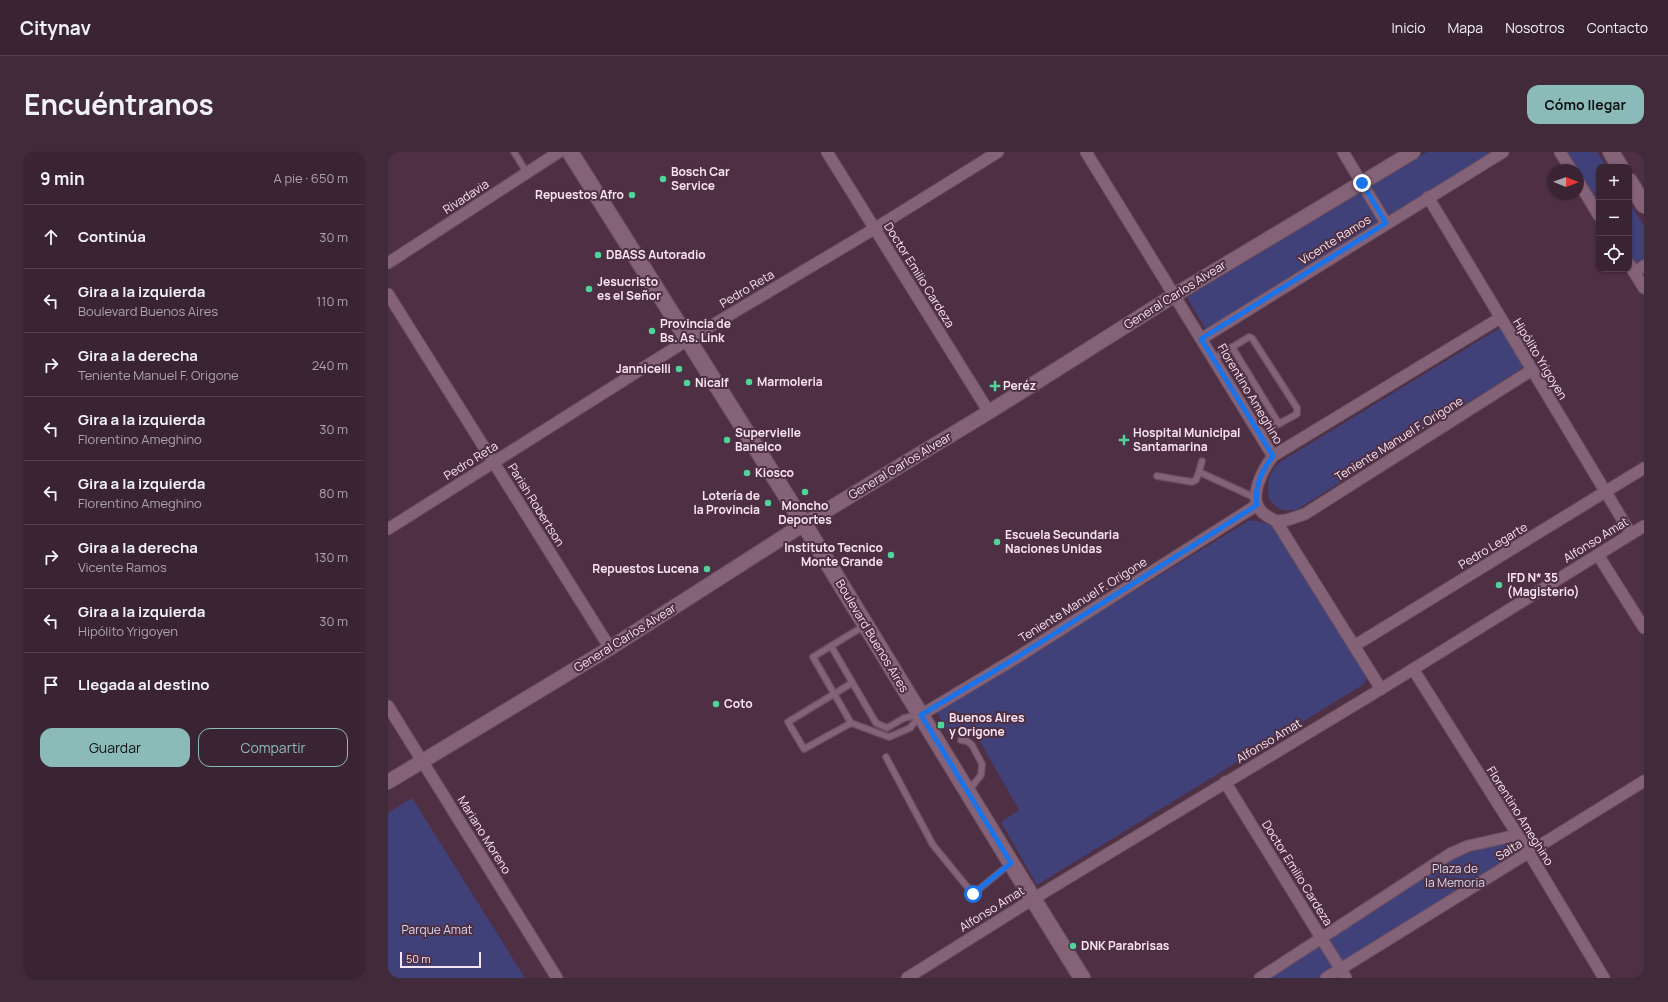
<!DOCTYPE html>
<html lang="es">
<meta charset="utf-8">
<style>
:root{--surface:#3a2332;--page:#412b3a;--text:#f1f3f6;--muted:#aba4ac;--line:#54404d;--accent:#8bbbb9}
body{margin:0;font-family:Manrope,sans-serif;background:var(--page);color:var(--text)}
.controls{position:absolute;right:12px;top:12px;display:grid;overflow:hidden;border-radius:8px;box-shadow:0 1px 3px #0004}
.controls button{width:36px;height:36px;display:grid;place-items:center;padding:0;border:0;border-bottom:1px solid var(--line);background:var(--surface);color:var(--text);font:20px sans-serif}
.compass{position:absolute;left:1160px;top:12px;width:36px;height:36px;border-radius:50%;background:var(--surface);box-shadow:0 1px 3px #0004;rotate:91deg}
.scale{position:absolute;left:12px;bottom:10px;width:81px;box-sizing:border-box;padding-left:4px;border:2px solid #f8e3f0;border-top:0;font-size:11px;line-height:14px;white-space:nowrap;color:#f8e3f0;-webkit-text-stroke:3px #4e2f43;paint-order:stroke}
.stop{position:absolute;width:12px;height:12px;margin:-9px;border:3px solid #1a73e8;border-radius:50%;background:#fff}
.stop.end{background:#1a73e8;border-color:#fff;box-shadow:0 1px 4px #0008}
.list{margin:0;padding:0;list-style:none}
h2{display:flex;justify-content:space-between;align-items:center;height:52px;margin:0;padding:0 16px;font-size:17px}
h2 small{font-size:13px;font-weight:400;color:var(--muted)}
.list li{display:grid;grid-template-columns:26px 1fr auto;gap:12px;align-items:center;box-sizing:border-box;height:64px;padding:0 16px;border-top:1px solid var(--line)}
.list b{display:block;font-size:15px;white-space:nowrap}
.list p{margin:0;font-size:13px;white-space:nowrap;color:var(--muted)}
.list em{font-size:13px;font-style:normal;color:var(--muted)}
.actions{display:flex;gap:8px;padding:12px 16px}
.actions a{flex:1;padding:9px 0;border:1px solid var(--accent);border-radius:12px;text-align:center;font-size:14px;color:var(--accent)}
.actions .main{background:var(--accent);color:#111}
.icon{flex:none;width:22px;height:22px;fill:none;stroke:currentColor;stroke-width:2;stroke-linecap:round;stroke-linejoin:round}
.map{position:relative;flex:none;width:1256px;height:826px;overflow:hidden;border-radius:12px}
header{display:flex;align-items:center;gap:24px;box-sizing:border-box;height:56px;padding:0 20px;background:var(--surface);border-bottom:1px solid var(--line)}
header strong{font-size:19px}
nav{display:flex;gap:22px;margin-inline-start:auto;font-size:14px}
.intro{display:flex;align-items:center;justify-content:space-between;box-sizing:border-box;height:96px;padding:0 24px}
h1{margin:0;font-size:28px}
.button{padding:10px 18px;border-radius:12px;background:var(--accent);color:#111;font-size:14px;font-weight:700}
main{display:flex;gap:24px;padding:0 24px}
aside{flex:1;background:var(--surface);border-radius:12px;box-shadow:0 1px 3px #0004}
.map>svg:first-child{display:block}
</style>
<header>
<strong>Citynav</strong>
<nav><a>Inicio</a><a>Mapa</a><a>Nosotros</a><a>Contacto</a></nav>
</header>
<div class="intro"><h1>Encuéntranos</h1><a class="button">Cómo llegar</a></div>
<main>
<aside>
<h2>9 min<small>A pie · 650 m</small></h2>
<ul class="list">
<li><svg class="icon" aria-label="ahead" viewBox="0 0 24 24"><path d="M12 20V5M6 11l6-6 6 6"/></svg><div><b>Continúa</b></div><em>30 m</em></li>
<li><svg class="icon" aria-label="left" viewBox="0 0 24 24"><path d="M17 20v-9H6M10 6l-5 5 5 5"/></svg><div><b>Gira a la izquierda</b><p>Boulevard Buenos Aires</p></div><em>110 m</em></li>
<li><svg class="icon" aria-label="right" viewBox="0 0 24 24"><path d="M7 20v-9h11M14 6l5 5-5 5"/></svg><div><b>Gira a la derecha</b><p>Teniente Manuel F. Origone</p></div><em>240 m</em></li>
<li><svg class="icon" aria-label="left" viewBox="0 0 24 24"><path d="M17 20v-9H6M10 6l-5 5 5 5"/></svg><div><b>Gira a la izquierda</b><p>Florentino Ameghino</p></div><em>30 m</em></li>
<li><svg class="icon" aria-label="left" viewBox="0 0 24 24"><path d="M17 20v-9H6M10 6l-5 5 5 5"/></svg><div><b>Gira a la izquierda</b><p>Florentino Ameghino</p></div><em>80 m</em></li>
<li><svg class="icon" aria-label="right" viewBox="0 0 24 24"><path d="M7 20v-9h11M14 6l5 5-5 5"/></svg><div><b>Gira a la derecha</b><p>Vicente Ramos</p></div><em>130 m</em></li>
<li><svg class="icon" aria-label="left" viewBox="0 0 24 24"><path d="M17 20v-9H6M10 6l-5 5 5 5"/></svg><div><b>Gira a la izquierda</b><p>Hipólito Yrigoyen</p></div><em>30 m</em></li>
<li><svg class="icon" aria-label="arrive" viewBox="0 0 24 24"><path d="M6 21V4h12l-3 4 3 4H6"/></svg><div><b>Llegada al destino</b></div></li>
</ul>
<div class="actions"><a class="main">Guardar</a><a>Compartir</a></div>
</aside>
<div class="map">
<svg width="1256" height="826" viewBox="0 0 1256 826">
<rect width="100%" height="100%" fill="#4e2f43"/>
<!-- green -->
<g fill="#41417a">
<polygon points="1039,0 1106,0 818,178 799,145"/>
<polygon points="1176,0 1209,0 1219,15 1211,15 1211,56 1190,23 1190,18 1187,18"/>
<polygon points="1241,50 1256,74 1256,128 1241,104"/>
<path d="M1110,177H1113L1135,210V214L1133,217L908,358C895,360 889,357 881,347C879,331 880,321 892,310Z"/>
<polygon points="862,368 882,372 979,524 976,532 649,733 613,670 631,658 587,581 560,581 549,560"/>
<polygon points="24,646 137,826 0,826 0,661"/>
<polygon points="1119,691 1125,692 1131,697 1127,704 930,826 878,826 1065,707 1100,694"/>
</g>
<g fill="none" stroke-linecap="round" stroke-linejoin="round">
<defs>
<g id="service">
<polyline points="126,0 139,21"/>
<polyline points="844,195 891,272"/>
<polyline points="825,207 861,185 864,186 909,256 909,262 872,282"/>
<polyline points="811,320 814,309"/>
<polyline points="769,324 804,330 808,328 811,320 868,346"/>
<polyline points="476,474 425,505 463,571 501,585 522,576 531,565"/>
<polyline points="443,494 488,571 499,576 516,566 530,563"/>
<polyline points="463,571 416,597 400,570 464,531"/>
<polyline points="573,588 579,589 584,593 594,612 593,623 581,638"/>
<polyline points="498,605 545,693 585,742 623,711"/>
</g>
<g id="minor">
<polyline points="439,0 601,260"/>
<path d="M698,0C760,102 823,203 885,304"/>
<polyline points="955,0 998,71"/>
<polyline points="1172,0 1183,18"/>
<polyline points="1190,29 1211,64"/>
<polyline points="1040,45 1243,382"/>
<polyline points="0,111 171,0"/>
<polyline points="1241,112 1256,136"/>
<polyline points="1246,120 1256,114"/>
<polyline points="0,142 222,496"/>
<polyline points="813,187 1115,0"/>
<polyline points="888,369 899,368 917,362 1144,218"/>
<polyline points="0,377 301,187 486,77 610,0"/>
<polyline points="1210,403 1256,476"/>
<polyline points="966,494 1256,316"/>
<polyline points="1025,517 1141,701 1216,826"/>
<path d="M993,537L888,369C883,366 878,364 874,360C859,346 875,317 885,304L1112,166"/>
<polyline points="0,554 169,826"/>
<polyline points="533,563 628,506 869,353"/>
<polyline points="837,630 958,826"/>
<polyline points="519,826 645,747 993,537 1256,374"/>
<polyline points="872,826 1062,702 1080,694 1129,683"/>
<polyline points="938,826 1256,629"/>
</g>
<polyline id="tertiary" points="0,630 222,496 416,372 601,260 785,144 1025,0"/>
<g id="secondary">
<polyline points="182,0 416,372 645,747 694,826"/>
<polyline points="1223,0 1232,15"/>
<polyline points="1241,29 1256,53"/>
</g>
</defs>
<!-- service casing -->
<use href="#service" stroke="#6a4f61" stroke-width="8"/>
<!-- minor casing -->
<use href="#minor" stroke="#6a4f61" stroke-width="13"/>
<!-- tertiary casing -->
<use href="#tertiary" stroke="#6a4f61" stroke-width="16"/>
<!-- secondary casing -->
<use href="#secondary" stroke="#6a4f61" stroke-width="18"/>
<!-- service -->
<use href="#service" stroke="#846277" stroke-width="5.5"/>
<!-- minor -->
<use href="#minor" stroke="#846277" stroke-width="11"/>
<!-- tertiary -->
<use href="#tertiary" stroke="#846277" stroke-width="14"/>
<!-- secondary -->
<use href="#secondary" stroke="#846277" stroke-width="16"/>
</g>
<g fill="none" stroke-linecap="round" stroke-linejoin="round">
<!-- route -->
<path stroke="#1a73e8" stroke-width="5" d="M585,742L623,711L533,563L628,506L869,353C866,335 874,318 885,304L813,187L998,71L974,31"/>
</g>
<!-- markers -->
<g fill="#4ed399" stroke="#4e2f43" stroke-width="1.5">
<circle cx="275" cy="27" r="4"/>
<circle cx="244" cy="43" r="4"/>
<circle cx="210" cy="103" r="4"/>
<circle cx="201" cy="137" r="4"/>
<circle cx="264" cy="179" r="4"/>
<circle cx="291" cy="217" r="4"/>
<circle cx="361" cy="230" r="4"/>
<circle cx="299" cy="231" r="4"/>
<path d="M605 228h4v4h4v4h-4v4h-4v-4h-4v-4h4z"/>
<circle cx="339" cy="288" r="4"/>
<path d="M734 282h4v4h4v4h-4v4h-4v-4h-4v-4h4z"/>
<circle cx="359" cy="321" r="4"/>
<circle cx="417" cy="340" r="4"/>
<circle cx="380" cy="351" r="4"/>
<circle cx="609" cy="390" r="4"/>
<circle cx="503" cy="403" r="4"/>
<circle cx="319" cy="417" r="4"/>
<circle cx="1111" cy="433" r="4"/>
<circle cx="328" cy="552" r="4"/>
<rect x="549" y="569" width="8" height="8" rx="2"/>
<circle cx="685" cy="794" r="4"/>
</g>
<g text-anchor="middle" stroke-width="4" stroke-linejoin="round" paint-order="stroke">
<!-- poi labels -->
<g font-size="12" font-weight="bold" fill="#f8e3f0" stroke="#4e2f43" text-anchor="start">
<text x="283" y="24">Bosch Car<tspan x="283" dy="14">Service</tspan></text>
<text x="236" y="47" text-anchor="end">Repuestos Afro</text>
<text x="218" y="107">DBASS Autoradio</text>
<text x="209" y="134">Jesucristo<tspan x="209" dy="14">es el Señor</tspan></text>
<text x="272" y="176">Provincia de<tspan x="272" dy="14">Bs. As. Link</tspan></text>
<text x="283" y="221" text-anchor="end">Jannicelli</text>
<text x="369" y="234">Marmoleria</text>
<text x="307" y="235">Nicalf</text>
<text x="615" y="238">Peréz</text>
<text x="347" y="285">Supervielle<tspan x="347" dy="14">Banelco</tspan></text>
<text x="745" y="285">Hospital Municipal<tspan x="745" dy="14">Santamarina</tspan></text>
<text x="367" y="325">Kiosco</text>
<text x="372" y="348" text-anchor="end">Lotería de<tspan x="372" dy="14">la Provincia</tspan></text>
<text x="417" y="358" text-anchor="middle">Moncho<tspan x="417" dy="14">Deportes</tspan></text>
<text x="617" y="387">Escuela Secundaria<tspan x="617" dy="14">Naciones Unidas</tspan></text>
<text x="495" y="400" text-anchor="end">Instituto Tecnico<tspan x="495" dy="14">Monte Grande</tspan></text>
<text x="311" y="421" text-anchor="end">Repuestos Lucena</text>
<text x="1119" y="430">IFD N* 35<tspan x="1119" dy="14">(Magisterio)</tspan></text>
<text x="336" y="556">Coto</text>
<text x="561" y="570">Buenos Aires<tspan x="561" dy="14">y Origone</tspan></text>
<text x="693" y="798">DNK Parabrisas</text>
</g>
<!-- street labels -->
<g font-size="12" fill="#f8e3f0" stroke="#4e2f43">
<text transform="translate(78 45) rotate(-33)" y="4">Rivadavia</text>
<text transform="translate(947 88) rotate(-32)" y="4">Vicente Ramos</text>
<text transform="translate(531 123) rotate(58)" y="4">Doctor Emilio Cardeza</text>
<text transform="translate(359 137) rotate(-31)" y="4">Pedro Reta</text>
<text transform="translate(787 143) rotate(-32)" y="4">General Carlos Alvear</text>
<text transform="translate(1152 207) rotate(59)" y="4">Hipólito Yrigoyen</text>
<text transform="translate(862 242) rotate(59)" y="4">Florentino Ameghino</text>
<text transform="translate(1011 287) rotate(-32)" y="4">Teniente Manuel F. Origone</text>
<text transform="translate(83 309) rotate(-32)" y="4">Pedro Reta</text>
<text transform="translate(512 314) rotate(-31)" y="4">General Carlos Alvear</text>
<text transform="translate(148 353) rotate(58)" y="4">Parish Robertson</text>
<text transform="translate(1208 388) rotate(-32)" y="4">Alfonso Amat</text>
<text transform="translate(1105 394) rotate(-31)" y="4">Pedro Legarte</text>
<text transform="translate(695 448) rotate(-32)" y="4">Teniente Manuel F. Origone</text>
<text transform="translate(484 484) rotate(59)" y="4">Boulevard Buenos Aires</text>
<text transform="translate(237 486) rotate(-32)" y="4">General Carlos Alvear</text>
<text transform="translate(881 589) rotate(-31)" y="4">Alfonso Amat</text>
<text transform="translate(1132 664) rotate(58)" y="4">Florentino Ameghino</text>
<text transform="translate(96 683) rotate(58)" y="4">Mariano Moreno</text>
<text transform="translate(1121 698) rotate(-32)" y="4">Salta</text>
<text transform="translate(909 721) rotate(58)" y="4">Doctor Emilio Cardeza</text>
<text transform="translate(604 757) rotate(-32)" y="4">Alfonso Amat</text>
</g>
<!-- park labels -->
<g font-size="12" fill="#d4d7ef" stroke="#4e2f43">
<text x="1067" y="721">Plaza de<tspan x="1067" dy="14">la Memoria</tspan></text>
<text x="49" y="782">Parque Amat</text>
</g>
</g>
</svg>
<div class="controls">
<button>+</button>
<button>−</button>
<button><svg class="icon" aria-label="locate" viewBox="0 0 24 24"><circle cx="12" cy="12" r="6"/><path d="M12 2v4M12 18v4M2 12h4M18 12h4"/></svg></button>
</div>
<svg class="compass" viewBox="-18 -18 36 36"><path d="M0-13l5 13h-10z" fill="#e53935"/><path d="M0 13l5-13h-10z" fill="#aba4ac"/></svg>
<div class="scale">50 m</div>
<div class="stop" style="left:585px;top:742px"></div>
<div class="stop end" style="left:974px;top:31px"></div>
</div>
</main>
